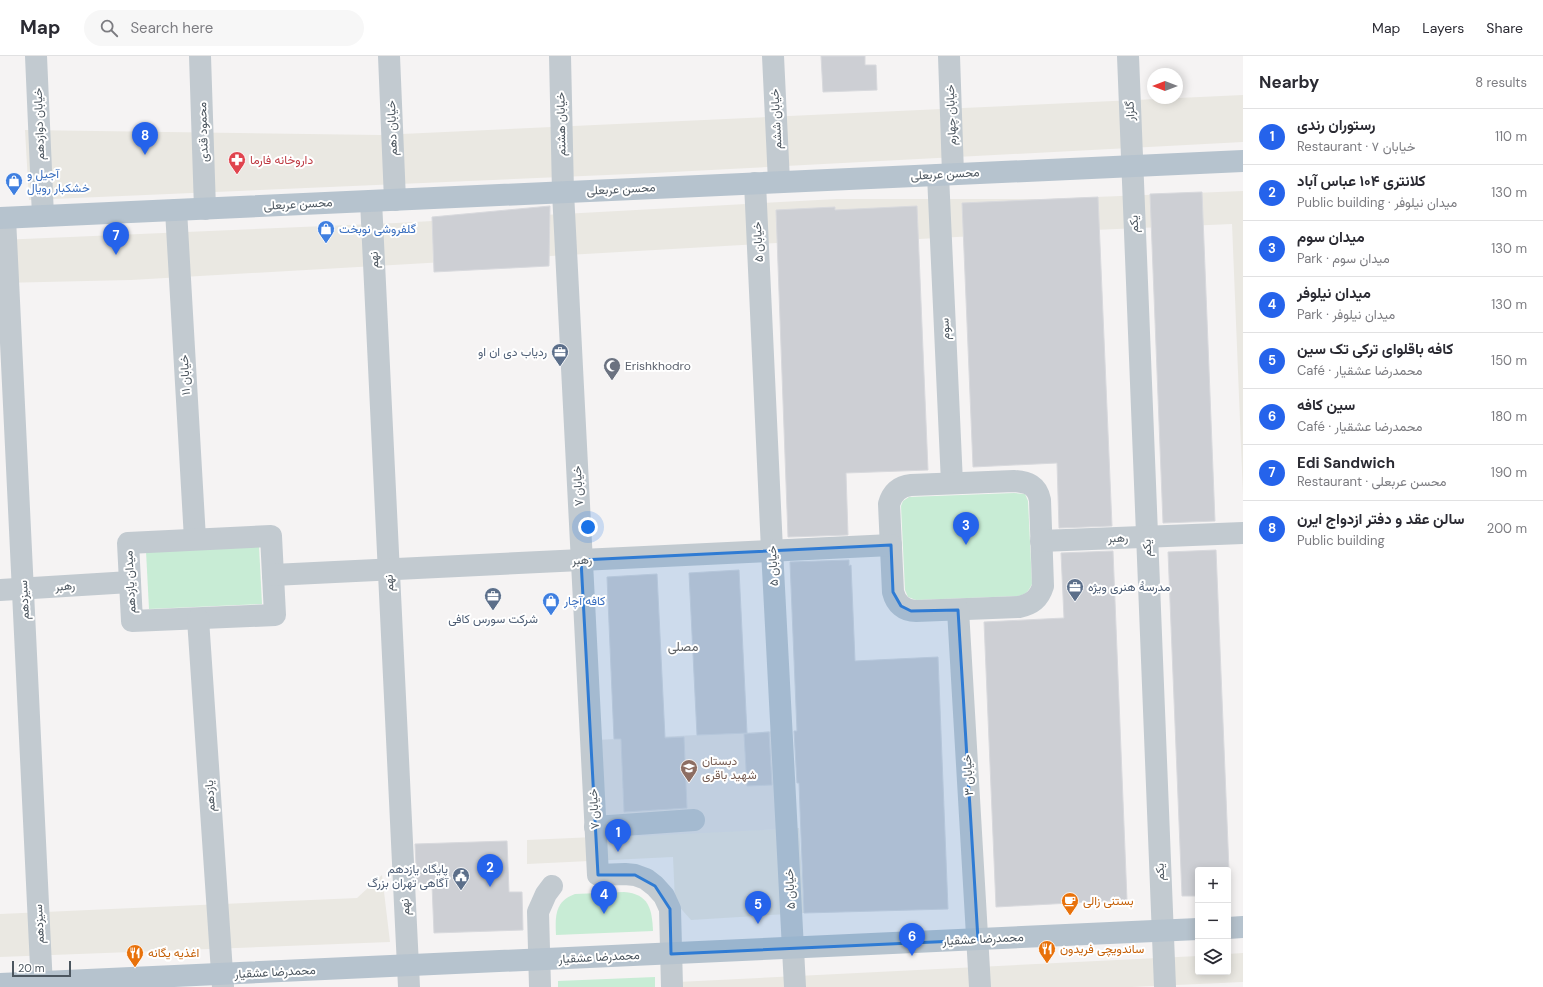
<!DOCTYPE html>
<meta charset="utf-8">
<style>
:root{--surface:#fff;--page:#f7f7f7;--text:#2b2b33;--muted:#7c7c81;--line:#e1e1e2;--accent:#2563eb}
body{margin:0;font-family:"DM Sans",Vazirmatn,sans-serif;background:var(--page);color:var(--text)}
.controls{position:absolute;right:12px;bottom:12px;display:grid;overflow:hidden;border-radius:4px;box-shadow:0 2px 10px #0003}
.controls button{width:36px;height:36px;display:grid;place-items:center;padding:0;border:0;border-bottom:1px solid var(--line);background:var(--surface);color:var(--text);font:20px sans-serif}
.compass{position:absolute;left:1147px;top:12px;width:36px;height:36px;border-radius:50%;background:var(--surface);box-shadow:0 2px 10px #0003;rotate:270deg}
.scale{position:absolute;left:12px;bottom:10px;width:59px;box-sizing:border-box;padding-left:4px;border:2px solid #4c565f;border-top:0;font-size:11px;line-height:14px;white-space:nowrap;color:#4c565f;-webkit-text-stroke:3px #fff;paint-order:stroke}
.you{position:absolute;left:588px;top:471px;width:14px;height:14px;margin:-10px;border:3px solid #fff;border-radius:50%;background:#1a73e8;box-shadow:0 0 0 6px #1a73e833}
.badge{display:grid;place-items:center;width:26px;height:26px;border-radius:50%;background:var(--accent);color:#fff;font-size:13px;font-weight:700}
.pin{position:absolute;translate:-50% -33px;filter:drop-shadow(0 1px 2px #0008)}
.pin::after{content:'';position:absolute;top:21px;width:14px;height:12px;background:inherit;clip-path:polygon(0 0,100% 0,50% 100%)}
.list{margin:0;padding:0;list-style:none}
h2{display:flex;justify-content:space-between;align-items:center;height:52px;margin:0;padding:0 16px;font-size:17px}
h2 small{font-size:13px;font-weight:400;color:var(--muted)}
.list li{display:grid;grid-template-columns:26px 1fr auto;gap:12px;align-items:center;box-sizing:border-box;height:56px;padding:0 16px;border-top:1px solid var(--line)}
.list b{display:block;font-size:15px;white-space:nowrap}
.list p{margin:0;font-size:13px;white-space:nowrap;color:var(--muted)}
.list em{font-size:13px;font-style:normal;color:var(--muted)}
.icon{flex:none;width:22px;height:22px;fill:none;stroke:currentColor;stroke-width:2;stroke-linecap:round;stroke-linejoin:round}
.map{position:relative;flex:none;width:1243px;height:931px;overflow:hidden}
header{display:flex;align-items:center;gap:24px;box-sizing:border-box;height:56px;padding:0 20px;background:var(--surface);border-bottom:1px solid var(--line)}
header strong{font-size:19px}
nav{display:flex;gap:22px;margin-inline-start:auto;font-size:14px}
.search{width:280px;height:36px;background:var(--page);display:flex;align-items:center;gap:10px;box-sizing:border-box;padding:0 14px;border-radius:22px;color:var(--muted);font-size:15px}
main{display:flex}
aside{flex:1;background:var(--surface)}
.map>svg:first-child{display:block}
</style>
<header>
<strong>Map</strong>
<div class="search"><svg class="icon" aria-label="search" viewBox="0 0 24 24"><circle cx="10" cy="10" r="6"/><path d="M15 15l6 6"/></svg>Search here</div>
<nav><a>Map</a><a>Layers</a><a>Share</a></nav>
</header>
<main>
<div class="map">
<svg width="1243" height="931" viewBox="0 0 1243 931">
<rect width="100%" height="100%" fill="#f5f3f3"/>
<!-- commercial -->
<g fill="#eae8e2">
<polygon points="1243,39 1243,86 653,117 29,144 25,74 380,79"/>
<polygon points="1243,135 1243,439 1232,168 1048,176 919,183 777,187 131,224 0,227 0,184 396,167 837,143 1046,143"/>
<polygon points="799,772 804,857 691,864 675,846 673,801 527,808 527,784"/>
<polygon points="382,819 390,886 0,901 0,858 357,842"/>
<polygon points="1243,897 1243,926 1132,931 678,931 678,926 1198,900 1198,916 1228,916 1228,898"/>
</g>
<!-- education -->
<polygon fill="#e6e4e4" points="778,675 783,773 600,782 596,684"/>
<!-- green -->
<g fill="#c8ecd5">
<path d="M1014,437L1025,438L1028,445L1032,528C1028,536 1026,538 1018,540L916,544L908,541L905,534L901,450L903,445L909,441Z"/>
<polygon points="259,490 262,548 149,553 146,495"/>
<path d="M624,836C649,838 652,853 653,875L556,879C555,860 555,845 575,838Z"/>
<polygon points="655,921 655,931 558,931 558,925"/>
</g>
<!-- building -->
<g fill="#cdcfd4" stroke="#d8d9dd">
<polygon points="821,0 865,0 865,9 876,9 877,34 823,36"/>
<polygon points="1202,136 1215,465 1163,467 1150,138"/>
<polygon points="1098,141 1112,470 1059,472 1057,407 973,411 962,147"/>
<polygon points="550,150 549,210 434,216 432,161"/>
<polygon points="917,150 928,414 846,417 848,479 788,481 776,154 835,151 835,154"/>
<polygon points="1216,494 1229,814 1198,814 1198,840 1182,840 1168,496"/>
<polygon points="1113,495 1127,844 996,851 984,566 1064,562 1061,497"/>
<polygon points="849,504 849,510 851,509 855,605 938,601 948,853 804,857 799,727 797,727 794,675 797,675 790,506"/>
<polygon points="739,514 747,677 697,679 689,517"/>
<polygon points="657,518 665,682 684,681 687,752 624,756 621,683 614,683 607,521"/>
<polygon points="769,676 772,729 747,730 744,678"/>
<polygon points="507,785 509,836 522,836 523,874 434,877 432,829 417,830 415,788"/>
</g>
<g fill="none" stroke-linecap="round" stroke-linejoin="round">
<!-- minor -->
<g stroke="#c2cad0" stroke-width="22">
<polyline points="36,0 43,160"/>
<polyline points="200,0 205,153"/>
<polyline points="389,0 395,144"/>
<polyline points="560,0 563,136 598,819 625,818 635,819 646,823 655,830 664,840 670,853 672,931"/>
<polyline points="773,0 779,126"/>
<polyline points="949,0 953,118"/>
<polyline points="1128,0 1165,931"/>
<polyline points="938,119 952,427"/>
<polyline points="755,127 772,494 795,931"/>
<polyline points="371,145 409,931"/>
<polyline points="176,154 195,483"/>
<polyline points="5,162 42,931"/>
<path d="M1014,425C1028,426 1037,429 1040,444L1043,530C1039,543 1032,548 1019,551L916,555C904,555 896,548 893,536L889,448C892,437 899,430 911,429Z"/>
<polygon points="271,480 275,559 132,565 128,487"/>
<polyline points="1041,485 1243,477"/>
<polyline points="273,519 891,489"/>
<polyline points="0,534 130,526"/>
<polyline points="958,554 980,931"/>
<polyline points="198,563 223,931"/>
<polyline points="595,771 694,764"/>
<polyline points="540,931 538,856 546,838 552,830"/>
</g>
<!-- major -->
<g stroke="#b6c3ce" stroke-width="22">
<polyline points="0,162 1243,105"/>
<polyline points="1228,872 1243,871"/>
<polyline points="0,928 1198,873"/>
</g>
</g>
<!-- marked area -->
<path fill="#2f7bd3" fill-opacity="0.2" stroke="#2f7bd3" stroke-width="3" stroke-linejoin="round" d="M891,489L893,536L901,550L911,555L958,554L978,884L671,898L670,853L655,830L635,819H598L581,504Z"/>
<!-- icons -->
<defs>
<symbol id="pharmacy-pin" viewBox="-11 -11 22 30"><path d="M0 17L-7.5 6A9.5 9.5 0 1 1 7.5 6Z" fill="#e0444e" stroke="#fff"/><path d="M-2-6h4v4h4v4h-4v4h-4v-4h-4v-4h4Z" fill="#fff"/></symbol>
<symbol id="shop-pin" viewBox="-11 -11 22 30"><path d="M0 17L-7.5 6A9.5 9.5 0 1 1 7.5 6Z" fill="#3f7fe0" stroke="#fff"/><path d="M-5-2.5h2.3a2.7 3.5 0 0 1 5.4 0H5L5.5 6h-11ZM-1.5-2.5h3a1.5 2.3 0 0 0-3 0Z" fill="#fff"/></symbol>
<symbol id="office-pin" viewBox="-11 -11 22 30"><path d="M0 17L-7.5 6A9.5 9.5 0 1 1 7.5 6Z" fill="#5c6f8a" stroke="#fff"/><path d="M-6-3h4V-5.5h4V-3h4V5H-6ZM-1-4.5V-3h2v-1.5ZM-6 0V1H6V0Z" fill="#fff"/></symbol>
<symbol id="mosque-pin" viewBox="-11 -11 22 30"><path d="M0 17L-7.5 6A9.5 9.5 0 1 1 7.5 6Z" fill="#6b7280" stroke="#fff"/><path d="M3.5-4.9A6 6 0 1 0 3.5 4.9A5 5 0 1 1 3.5-4.9Z" fill="#fff"/></symbol>
<symbol id="school-pin" viewBox="-11 -11 22 30"><path d="M0 17L-7.5 6A9.5 9.5 0 1 1 7.5 6Z" fill="#8d6e63" stroke="#fff"/><path d="M0-5L7-2L0 1L-7-2ZM-4 1L0 2.5L4 1V4Q0 6-4 4Z" fill="#fff"/></symbol>
<symbol id="civic-pin" viewBox="-11 -11 22 30"><path d="M0 17L-7.5 6A9.5 9.5 0 1 1 7.5 6Z" fill="#5c6f8a" stroke="#fff"/><path d="M-.6-6.5H3V-4.5H.6V-3L4-1V1h2V6H-6V1h2V-1L-.6-3ZM-1.2 2.5V6h2.4V2.5Z" fill="#fff"/></symbol>
<symbol id="cafe-pin" viewBox="-11 -11 22 30"><path d="M0 17L-7.5 6A9.5 9.5 0 1 1 7.5 6Z" fill="#e8710a" stroke="#fff"/><path d="M-5.5-4.5H6V0H3Q3 3.5 0 3.5H-2.5Q-5.5 3.5-5.5 0ZM3-3.2v2h1.7v-2ZM-6 4.5H4V6H-6Z" fill="#fff"/></symbol>
<symbol id="restaurant-pin" viewBox="-11 -11 22 30"><path d="M0 17L-7.5 6A9.5 9.5 0 1 1 7.5 6Z" fill="#e8710a" stroke="#fff"/><path d="M-5-6h1v4h1v-4h1v4h1v-4h1v5L-1.5 .5V6h-2V.5L-5-1ZM5-6V6H3V1.5H1.5Q1.5-4 5-6Z" fill="#fff"/></symbol>
</defs>
<g fill-rule="evenodd">
<use href="#pharmacy-pin" x="227" y="94" width="20" height="27"/>
<use href="#shop-pin" x="4" y="115" width="20" height="27"/>
<use href="#shop-pin" x="316" y="163" width="20" height="27"/>
<use href="#office-pin" x="550" y="286" width="20" height="27"/>
<use href="#mosque-pin" x="602" y="300" width="20" height="27"/>
<use href="#office-pin" x="1065" y="521" width="20" height="27"/>
<use href="#office-pin" x="483" y="530" width="20" height="27"/>
<use href="#shop-pin" x="541" y="535" width="20" height="27"/>
<use href="#school-pin" x="679" y="702" width="20" height="27"/>
<use href="#civic-pin" x="451" y="810" width="20" height="27"/>
<use href="#cafe-pin" x="1060" y="835" width="20" height="27"/>
<use href="#restaurant-pin" x="1037" y="883" width="20" height="27"/>
<use href="#restaurant-pin" x="125" y="887" width="20" height="27"/>
</g>
<g text-anchor="middle" stroke-width="4" stroke-linejoin="round" paint-order="stroke">
<!-- street labels -->
<g font-size="12" fill="#4c565f" stroke="#fff">
<text transform="translate(1130 55) rotate(-92)" y="4">گلزار</text>
<text transform="translate(951 59) rotate(-92)" y="4">خیابان چهارم</text>
<text transform="translate(776 63) rotate(-93)" y="4">خیابان ششم</text>
<text transform="translate(39 68) rotate(-92)" y="4">خیابان دوازدهم</text>
<text transform="translate(561 68) rotate(-91)" y="4">خیابان هشتم</text>
<text transform="translate(392 72) rotate(-92)" y="4">خیابان دهم</text>
<text transform="translate(203 76) rotate(-92)" y="4">محمود قندی</text>
<text transform="translate(945 118) rotate(-3)" y="4">محسن عربعلی</text>
<text transform="translate(621 133) rotate(-3)" y="4">محسن عربعلی</text>
<text transform="translate(298 148) rotate(-3)" y="4">محسن عربعلی</text>
<text transform="translate(1134 168) rotate(-92)" y="4">یکم</text>
<text transform="translate(758 186) rotate(-93)" y="4">خیابان ۵</text>
<text transform="translate(374 204) rotate(-93)" y="4">نهم</text>
<text transform="translate(945 273) rotate(-93)" y="4">سوم</text>
<text transform="translate(185 319) rotate(-93)" y="4">خیابان ۱۱</text>
<text transform="translate(578 430) rotate(-93)" y="4">خیابان ۷</text>
<text transform="translate(1118 482) rotate(-2)" y="4">رهبر</text>
<text transform="translate(1147 492) rotate(-92)" y="4">یکم</text>
<text transform="translate(582 504) rotate(-3)" y="4">رهبر</text>
<text transform="translate(773 510) rotate(-93)" y="4">خیابان ۵</text>
<text transform="translate(130 526) rotate(-93)" y="4">میدان یازدهم</text>
<text transform="translate(389 527) rotate(-93)" y="4">نهم</text>
<text transform="translate(65 530) rotate(-4)" y="4">رهبر</text>
<text transform="translate(24 544) rotate(-93)" y="4">سیزدهم</text>
<text transform="translate(968 719) rotate(-93)" y="4">خیابان ۳</text>
<text transform="translate(210 740) rotate(-94)" y="4">یازدهم</text>
<text transform="translate(594 753) rotate(-93)" y="4">خیابان ۷</text>
<text transform="translate(1160 816) rotate(-92)" y="4">یکم</text>
<text transform="translate(790 833) rotate(-93)" y="4">خیابان ۵</text>
<text transform="translate(405 851) rotate(-93)" y="4">نهم</text>
<text transform="translate(39 868) rotate(-93)" y="4">سیزدهم</text>
<text transform="translate(983 883) rotate(-3)" y="4">محمدرضا عشقیار</text>
<text transform="translate(599 901) rotate(-3)" y="4">محمدرضا عشقیار</text>
<text transform="translate(275 916) rotate(-3)" y="4">محمدرضا عشقیار</text>
</g>
<!-- health labels -->
<g font-size="12" fill="#be3a42" stroke="#fff" text-anchor="start">
<text x="250" y="108">داروخانه فارما</text>
</g>
<!-- shop labels -->
<g font-size="12" fill="#366cbe" stroke="#fff" text-anchor="start">
<text x="27" y="122">آجیل و<tspan x="27" dy="14">خشکبار رویال</tspan></text>
<text x="339" y="177">گلفروشی نوبخت</text>
<text x="564" y="549">کافه آچار</text>
</g>
<!-- service labels -->
<g font-size="12" fill="#4e5e75" stroke="#fff" text-anchor="end">
<text x="547" y="300">ردیاب دی ان او</text>
<text x="1088" y="535" text-anchor="start">مدرسهٔ هنری ویژه</text>
<text x="493" y="567" text-anchor="middle">شرکت سورس کافی</text>
<text x="448" y="817">پایگاه یازدهم<tspan x="448" dy="14">آگاهی تهران بزرگ</tspan></text>
</g>
<!-- worship labels -->
<g font-size="12" fill="#5b616d" stroke="#fff" text-anchor="start">
<text x="625" y="314">Erishkhodro</text>
</g>
<!-- education labels -->
<g font-size="12" fill="#785e54" stroke="#fff" text-anchor="start">
<text x="702" y="709">دبستان<tspan x="702" dy="14">شهید باقری</tspan></text>
</g>
<!-- food labels -->
<g font-size="12" fill="#c56008" stroke="#fff" text-anchor="start">
<text x="1083" y="849">بستنی زالی</text>
<text x="1060" y="897">ساندویچی فریدون</text>
<text x="148" y="901">اغذیه یگانه</text>
</g>
<!-- neighbourhood labels -->
<g font-size="13" fill="#606367" stroke="#fff">
<text x="683" y="595">مصلی</text>
</g>
</g>
</svg>
<div class="controls">
<button>+</button>
<button>−</button>
<button><svg class="icon" aria-label="layers" viewBox="0 0 24 24"><path d="M12 4l9 5-9 5-9-5zM3 14l9 5 9-5"/></svg></button>
</div>
<svg class="compass" viewBox="-18 -18 36 36"><path d="M0-13l5 13h-10z" fill="#e53935"/><path d="M0 13l5-13h-10z" fill="#7c7c81"/></svg>
<div class="scale">20 m</div>
<div class="you"></div>
<div class="pin badge" style="left:618px;top:796px">1</div>
<div class="pin badge" style="left:490px;top:831px">2</div>
<div class="pin badge" style="left:966px;top:489px">3</div>
<div class="pin badge" style="left:604px;top:858px">4</div>
<div class="pin badge" style="left:758px;top:868px">5</div>
<div class="pin badge" style="left:912px;top:900px">6</div>
<div class="pin badge" style="left:116px;top:199px">7</div>
<div class="pin badge" style="left:145px;top:99px">8</div>
</div>
<aside>
<h2>Nearby<small>8 results</small></h2>
<ul class="list">
<li><span class="badge">1</span><div><b>رستوران رندی</b><p>Restaurant · خیابان ۷</p></div><em>110 m</em></li>
<li><span class="badge">2</span><div><b>کلانتری ۱۰۴ عباس آباد</b><p>Public building · میدان نیلوفر</p></div><em>130 m</em></li>
<li><span class="badge">3</span><div><b>میدان سوم</b><p>Park · میدان سوم</p></div><em>130 m</em></li>
<li><span class="badge">4</span><div><b>میدان نیلوفر</b><p>Park · میدان نیلوفر</p></div><em>130 m</em></li>
<li><span class="badge">5</span><div><b>کافه باقلوای ترکی تک سین</b><p>Café · محمدرضا عشقیار</p></div><em>150 m</em></li>
<li><span class="badge">6</span><div><b>سین کافه</b><p>Café · محمدرضا عشقیار</p></div><em>180 m</em></li>
<li><span class="badge">7</span><div><b>Edi Sandwich</b><p>Restaurant · محسن عربعلی</p></div><em>190 m</em></li>
<li><span class="badge">8</span><div><b>سالن عقد و دفتر ازدواج ایرن</b><p>Public building</p></div><em>200 m</em></li>
</ul>
</aside>
</main>
